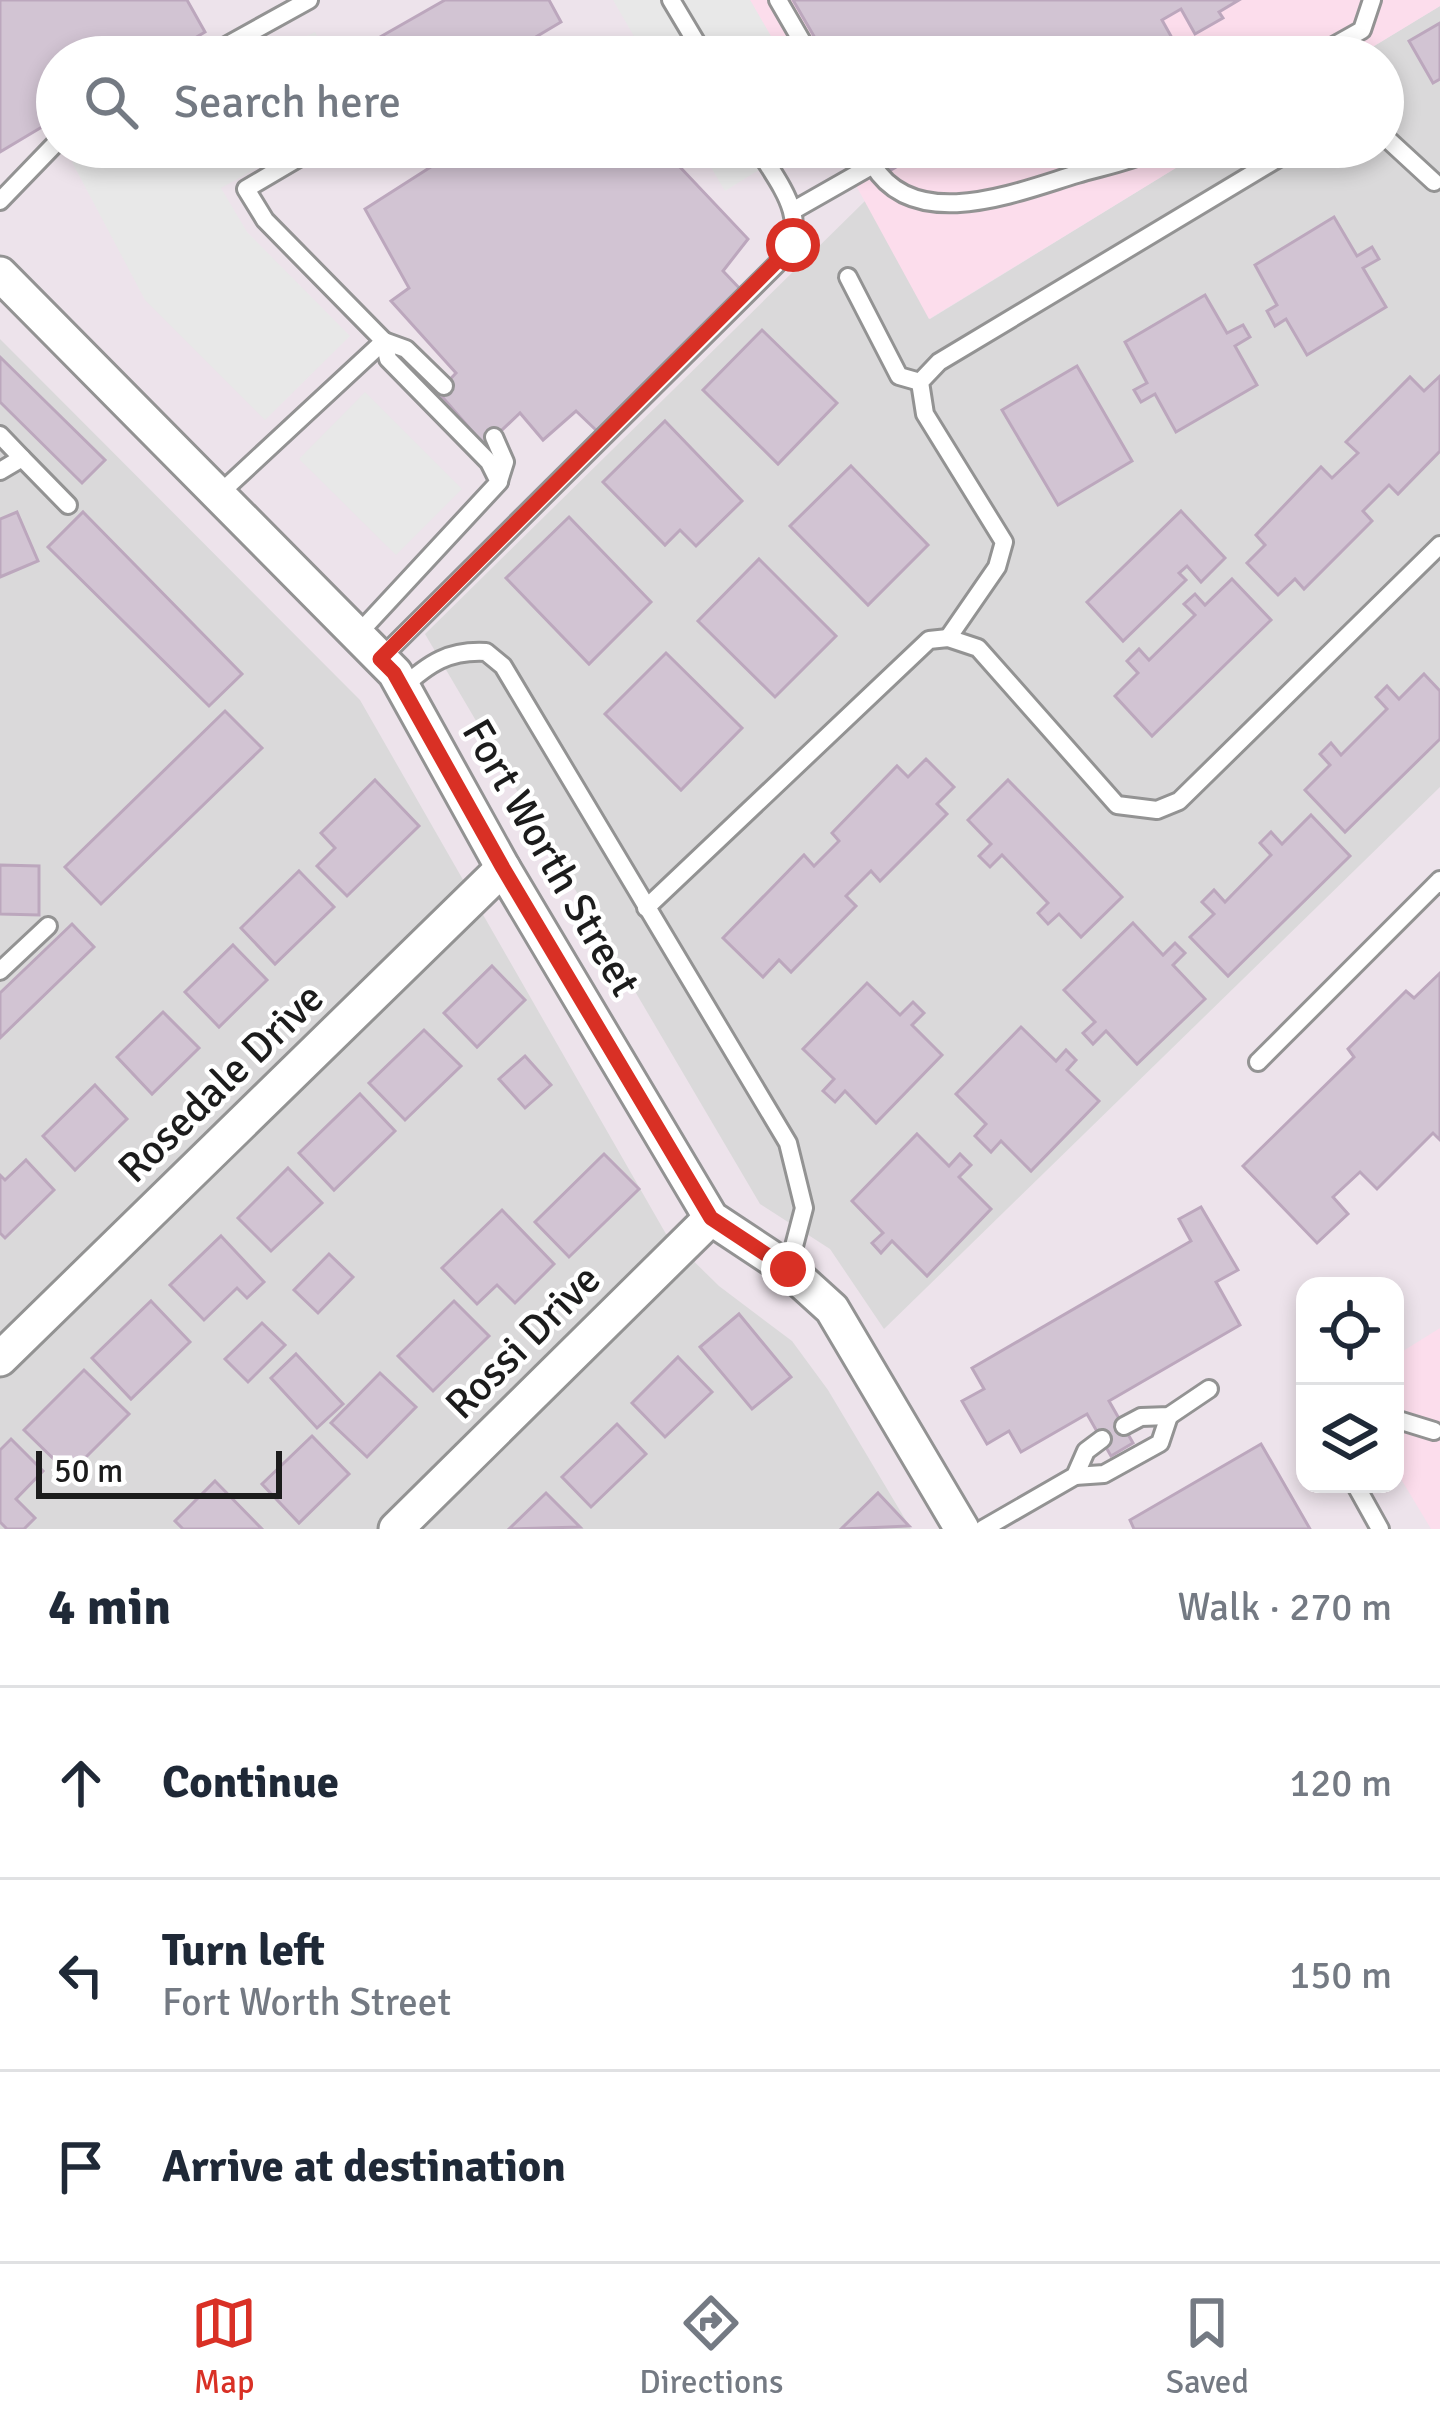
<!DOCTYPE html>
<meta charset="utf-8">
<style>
:root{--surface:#fff;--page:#f2f2f3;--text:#1f2937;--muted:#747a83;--line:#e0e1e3;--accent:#d93025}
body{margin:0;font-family:Signika,sans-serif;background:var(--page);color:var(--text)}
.controls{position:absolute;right:36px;bottom:36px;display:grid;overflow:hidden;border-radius:24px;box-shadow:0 6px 18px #0003}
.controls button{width:108px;height:108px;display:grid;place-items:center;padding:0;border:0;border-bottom:3px solid var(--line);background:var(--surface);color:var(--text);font:60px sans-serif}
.scale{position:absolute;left:36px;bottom:30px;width:246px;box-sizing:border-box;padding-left:12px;border:6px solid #1c1c1c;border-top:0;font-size:33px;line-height:42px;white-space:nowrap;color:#1c1c1c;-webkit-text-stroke:9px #fff;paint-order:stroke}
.stop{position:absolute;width:36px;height:36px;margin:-27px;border:9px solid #d93025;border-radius:50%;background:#fff}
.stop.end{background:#d93025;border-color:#fff;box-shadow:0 3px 12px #0008}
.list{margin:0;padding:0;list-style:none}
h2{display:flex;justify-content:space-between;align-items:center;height:156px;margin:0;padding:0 48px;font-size:51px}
h2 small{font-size:39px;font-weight:400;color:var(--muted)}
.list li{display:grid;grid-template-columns:78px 1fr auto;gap:36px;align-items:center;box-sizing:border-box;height:192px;padding:0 48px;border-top:3px solid var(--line)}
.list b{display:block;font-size:45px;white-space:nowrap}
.list p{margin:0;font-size:39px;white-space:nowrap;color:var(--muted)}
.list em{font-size:39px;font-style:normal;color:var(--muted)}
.icon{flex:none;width:66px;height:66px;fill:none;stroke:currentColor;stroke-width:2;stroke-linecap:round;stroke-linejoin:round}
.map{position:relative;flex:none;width:1440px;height:1529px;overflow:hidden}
.search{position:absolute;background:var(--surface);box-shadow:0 6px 18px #0003;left:36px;right:36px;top:36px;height:132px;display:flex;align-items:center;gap:30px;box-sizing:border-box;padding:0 42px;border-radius:66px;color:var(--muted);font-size:45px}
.sheet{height:732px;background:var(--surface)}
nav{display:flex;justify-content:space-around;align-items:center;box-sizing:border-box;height:168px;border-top:3px solid var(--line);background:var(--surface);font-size:33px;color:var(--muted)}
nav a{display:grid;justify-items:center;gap:6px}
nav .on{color:var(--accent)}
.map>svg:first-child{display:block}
</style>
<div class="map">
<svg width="1440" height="1529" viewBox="0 0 1440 1529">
<rect width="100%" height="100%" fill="#ede3eb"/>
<!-- residential -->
<g fill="#dad9da">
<polygon points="1440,6 1440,787 884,1329 830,1249 760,1204 425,634 866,200 930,319 1210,147 1383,147 1383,57 1356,57"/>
<polygon points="0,339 360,700 666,1234 719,1286 792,1341 828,1390 911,1529 0,1529"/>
</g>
<!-- education -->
<g fill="#fcddec">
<polygon points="750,0 1440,0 1440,6 1356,57 783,57"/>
<polygon points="835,147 1210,147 929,319"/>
<polygon points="1440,1328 1440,1529 1431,1529 1395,1469 1395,1356"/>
</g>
<!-- parking -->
<g fill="#e8e8e8">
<polygon points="613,0 750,0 783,57 646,57"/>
<polygon points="315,32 328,57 269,57"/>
<polygon points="100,147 296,147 221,188 247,232 350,336 265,420 145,300 72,162"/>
<polygon points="699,147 796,147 725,191"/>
<polygon points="365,392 462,489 396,555 299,459"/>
</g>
<!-- building -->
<g fill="#d2c4d3" stroke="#bca7bd" stroke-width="3">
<polygon points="0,0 187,0 205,32 163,57 57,57 57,118 0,152"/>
<polygon points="445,0 549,0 561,22 502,57 373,57 366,45"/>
<polygon points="793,0 1239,0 1219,12 1223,18 1195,34 1181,9 1162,20 1177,47 1185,42 1194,57 826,57"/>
<polygon points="1440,23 1440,79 1433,83 1409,41"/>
<polygon points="425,147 462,147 435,164"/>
<polygon points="462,147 661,147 748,239 723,271 742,291 597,431 576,411 543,440 520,413 485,446 438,392 456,373 391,301 409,288 365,209"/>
<polygon points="878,147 931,147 891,170"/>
<polygon points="956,147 992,147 965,162"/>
<polygon points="1334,217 1357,256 1372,247 1379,259 1363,268 1386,307 1307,355 1286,319 1275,326 1267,311 1277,305 1255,265"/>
<polygon points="1205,295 1227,333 1243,325 1250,337 1235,346 1257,385 1176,432 1155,394 1141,402 1134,390 1147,383 1125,342"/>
<polygon points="762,330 837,403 778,464 703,390"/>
<polygon points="0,357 105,460 82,483 0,402"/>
<polygon points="1077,366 1132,461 1058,505 1002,410"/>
<polygon points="1440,376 1440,451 1398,494 1389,485 1363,511 1372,521 1304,589 1295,579 1278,595 1247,563 1265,545 1256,535 1321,467 1332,478 1358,453 1346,442 1410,377 1424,391"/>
<polygon points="665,421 742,501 696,546 680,530 665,545 603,482"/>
<polygon points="851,466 928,545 868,605 790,526"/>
<polygon points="1181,511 1225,558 1201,582 1187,566 1179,573 1186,580 1123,641 1087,602"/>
<polygon points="17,512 38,561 0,577 0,519"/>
<polygon points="83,512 242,674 209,706 48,547"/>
<polygon points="569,517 651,602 589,664 506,578"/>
<polygon points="759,559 836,636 775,697 698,621"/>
<polygon points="1232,579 1271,620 1152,736 1115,696 1138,673 1127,661 1139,649 1149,660 1195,615 1184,604 1195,594 1205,605"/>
<polygon points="666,653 742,728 681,790 605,714"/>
<polygon points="1424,674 1440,691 1440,739 1345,832 1305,790 1330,765 1320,754 1331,743 1341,755 1387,709 1376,697 1387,686 1399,699"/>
<polygon points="225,711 262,748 101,904 65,867"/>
<polygon points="926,759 954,787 937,804 947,814 880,881 871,871 846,896 856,906 791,972 779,960 763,977 723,938 804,855 814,866 839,841 832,833 897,766 908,777"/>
<polygon points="375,780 419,826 347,896 317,866 335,848 321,833"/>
<polygon points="1008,780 1122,897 1081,937 1059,914 1048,924 1038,913 1048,903 1002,855 990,867 979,856 991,844 968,820"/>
<polygon points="1311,815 1350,856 1228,976 1190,937 1214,914 1202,902 1214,890 1225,902 1271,855 1260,843 1271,832 1282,844"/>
<polygon points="0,865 39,866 39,915 0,914"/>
<polygon points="299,871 334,907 275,964 241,928"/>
<polygon points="1133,923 1163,955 1175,943 1185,953 1173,965 1205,999 1137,1064 1106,1031 1093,1044 1083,1033 1095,1022 1064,990"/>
<polygon points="72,924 94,947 0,1038 0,993"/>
<polygon points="233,945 267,980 219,1027 185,992"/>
<polygon points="492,966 525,1000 477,1047 444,1013"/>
<polygon points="1440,973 1440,1140 1433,1133 1377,1189 1360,1172 1333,1197 1348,1214 1317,1243 1243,1166 1354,1057 1348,1049 1406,991 1414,998"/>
<polygon points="867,983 900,1015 913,1002 924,1013 912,1025 942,1055 876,1123 845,1091 835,1102 823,1091 834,1079 803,1049"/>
<polygon points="163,1012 199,1048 152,1094 117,1057"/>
<polygon points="1021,1027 1056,1061 1066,1050 1076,1060 1067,1070 1099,1101 1031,1171 1001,1141 991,1152 975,1136 986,1124 956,1094"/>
<polygon points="424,1030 461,1066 405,1120 369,1083"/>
<polygon points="525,1056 551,1085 525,1108 499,1079"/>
<polygon points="95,1085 127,1119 75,1170 43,1136"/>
<polygon points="360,1094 395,1131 334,1190 299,1153"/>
<polygon points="917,1134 949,1166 960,1154 971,1165 959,1177 991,1209 927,1276 892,1241 881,1253 872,1243 883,1233 852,1201"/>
<polygon points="604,1154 639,1189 569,1257 535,1222"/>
<polygon points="26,1160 54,1190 5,1238 0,1233 0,1175 5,1180"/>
<polygon points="288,1168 322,1203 271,1251 238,1218"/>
<polygon points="1201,1207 1238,1270 1216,1282 1240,1325 1109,1401 1133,1443 1111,1456 1087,1414 1021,1452 1009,1431 987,1444 962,1401 984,1389 972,1368 1191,1241 1179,1219"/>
<polygon points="502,1210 554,1264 515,1303 497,1285 477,1304 442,1268"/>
<polygon points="221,1236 264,1282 247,1298 237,1288 204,1320 170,1285"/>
<polygon points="329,1254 353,1277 318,1313 294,1290"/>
<polygon points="151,1301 190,1342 131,1399 92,1358"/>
<polygon points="454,1301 489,1336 433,1391 398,1356"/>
<polygon points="739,1314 791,1377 752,1409 700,1347"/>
<polygon points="262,1323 285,1345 248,1382 225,1359"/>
<polygon points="296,1354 343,1404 317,1428 271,1378"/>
<polygon points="678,1357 712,1392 665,1437 632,1403"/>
<polygon points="84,1370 129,1414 69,1474 24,1430"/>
<polygon points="380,1373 416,1407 367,1457 331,1423"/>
<polygon points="617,1424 646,1454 591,1507 562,1477"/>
<polygon points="312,1436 349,1474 299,1523 262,1484"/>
<polygon points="11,1439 43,1471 16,1499 35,1518 24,1529 7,1529 0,1522 0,1450"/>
<polygon points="1261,1444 1310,1529 1134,1529 1130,1520"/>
<polygon points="215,1481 262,1529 183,1529 175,1521"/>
<polygon points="546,1493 580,1527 509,1529"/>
<polygon points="878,1493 909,1526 841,1529"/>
</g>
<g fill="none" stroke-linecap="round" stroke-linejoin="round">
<defs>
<g id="service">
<polyline points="671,0 705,57"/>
<polyline points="778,0 811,57"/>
<polyline points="206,57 309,0"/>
<polyline points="1314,57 1362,30 1372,0"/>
<polyline points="1383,135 1434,182"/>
<polyline points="317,147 246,189 265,220 384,341 388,359 489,462 499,482 357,635"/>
<path d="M873,165C915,235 1020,191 1077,174C1104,166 1134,161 1158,147"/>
<polyline points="0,201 57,142"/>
<polyline points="794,210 873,165 863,147"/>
<polyline points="848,277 899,376 920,382"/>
<polyline points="0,435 22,458 0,471"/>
<polyline points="494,437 505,462 499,481"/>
<polyline points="22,458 68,505"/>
<polyline points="218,495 384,341 406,349 444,386"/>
<polyline points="948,638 997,567 1004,542 925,414 920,382 939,362 1297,147"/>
<path d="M380,659L783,258C812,219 777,182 757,147"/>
<path d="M402,688C429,663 449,650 486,652L503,666L788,1143L804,1208L788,1269"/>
<polyline points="646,908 929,640 948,638 978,648 1117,805 1157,810 1179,801 1440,545"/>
<polyline points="0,971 48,926"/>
<polyline points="1258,1062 1440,880"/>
<polyline points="1395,1419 1434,1431"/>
<polyline points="1124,1426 1141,1417 1169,1416 1209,1389"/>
<polyline points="1075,1476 1104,1474 1160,1443 1169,1416"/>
<polyline points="1355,1484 1380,1529"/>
<polyline points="983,1529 1075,1476 1086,1451 1102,1439"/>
</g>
<g id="minor">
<polyline points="0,274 395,673 503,868 711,1218 788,1269 832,1309 962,1529"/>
<polyline points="0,1359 503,868"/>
<polyline points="396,1529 711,1218"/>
</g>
</defs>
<!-- service casing -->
<use href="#service" stroke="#939393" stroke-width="22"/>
<!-- minor casing -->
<use href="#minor" stroke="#939393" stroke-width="39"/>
<!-- service -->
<use href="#service" stroke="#fff" stroke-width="16"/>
<!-- minor -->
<use href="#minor" stroke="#fff" stroke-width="33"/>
</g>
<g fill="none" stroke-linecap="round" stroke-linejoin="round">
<!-- route -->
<polyline stroke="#d93025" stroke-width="15" points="788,1269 711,1218 503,868 394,673 380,659 793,245"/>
</g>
<g text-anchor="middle" stroke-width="9" stroke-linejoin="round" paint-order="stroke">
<!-- street labels -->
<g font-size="42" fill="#1c1c1c" stroke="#fff">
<text transform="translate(552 857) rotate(60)" y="15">Fort Worth Street</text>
<text transform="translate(220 1082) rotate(-44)" y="15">Rosedale Drive</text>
<text transform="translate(522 1341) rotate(-45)" y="15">Rossi Drive</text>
</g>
</g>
</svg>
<div class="controls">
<button><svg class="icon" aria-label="locate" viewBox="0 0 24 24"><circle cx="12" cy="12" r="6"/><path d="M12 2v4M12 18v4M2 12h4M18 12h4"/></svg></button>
<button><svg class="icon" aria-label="layers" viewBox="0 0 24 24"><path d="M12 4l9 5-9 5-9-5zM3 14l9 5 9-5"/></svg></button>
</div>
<div class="scale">50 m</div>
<div class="stop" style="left:793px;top:245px"></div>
<div class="stop end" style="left:788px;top:1269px"></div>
<div class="search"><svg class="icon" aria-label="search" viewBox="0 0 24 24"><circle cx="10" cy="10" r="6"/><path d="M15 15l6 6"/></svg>Search here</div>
</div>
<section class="sheet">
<h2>4 min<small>Walk · 270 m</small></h2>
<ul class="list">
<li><svg class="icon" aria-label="ahead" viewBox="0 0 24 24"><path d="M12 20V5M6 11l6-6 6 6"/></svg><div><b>Continue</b></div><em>120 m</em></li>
<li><svg class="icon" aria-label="left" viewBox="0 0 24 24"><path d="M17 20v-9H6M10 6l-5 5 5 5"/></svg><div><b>Turn left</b><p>Fort Worth Street</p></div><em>150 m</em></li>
<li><svg class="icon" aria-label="arrive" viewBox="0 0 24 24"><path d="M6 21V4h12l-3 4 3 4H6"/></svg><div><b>Arrive at destination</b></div></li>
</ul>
</section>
<nav>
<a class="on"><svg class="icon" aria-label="map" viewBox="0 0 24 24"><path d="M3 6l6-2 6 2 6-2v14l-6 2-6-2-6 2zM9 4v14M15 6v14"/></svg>Map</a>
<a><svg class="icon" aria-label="directions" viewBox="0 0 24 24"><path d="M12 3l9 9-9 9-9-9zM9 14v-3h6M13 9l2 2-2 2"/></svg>Directions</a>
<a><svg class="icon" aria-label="saved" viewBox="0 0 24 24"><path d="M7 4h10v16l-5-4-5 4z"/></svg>Saved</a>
</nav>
